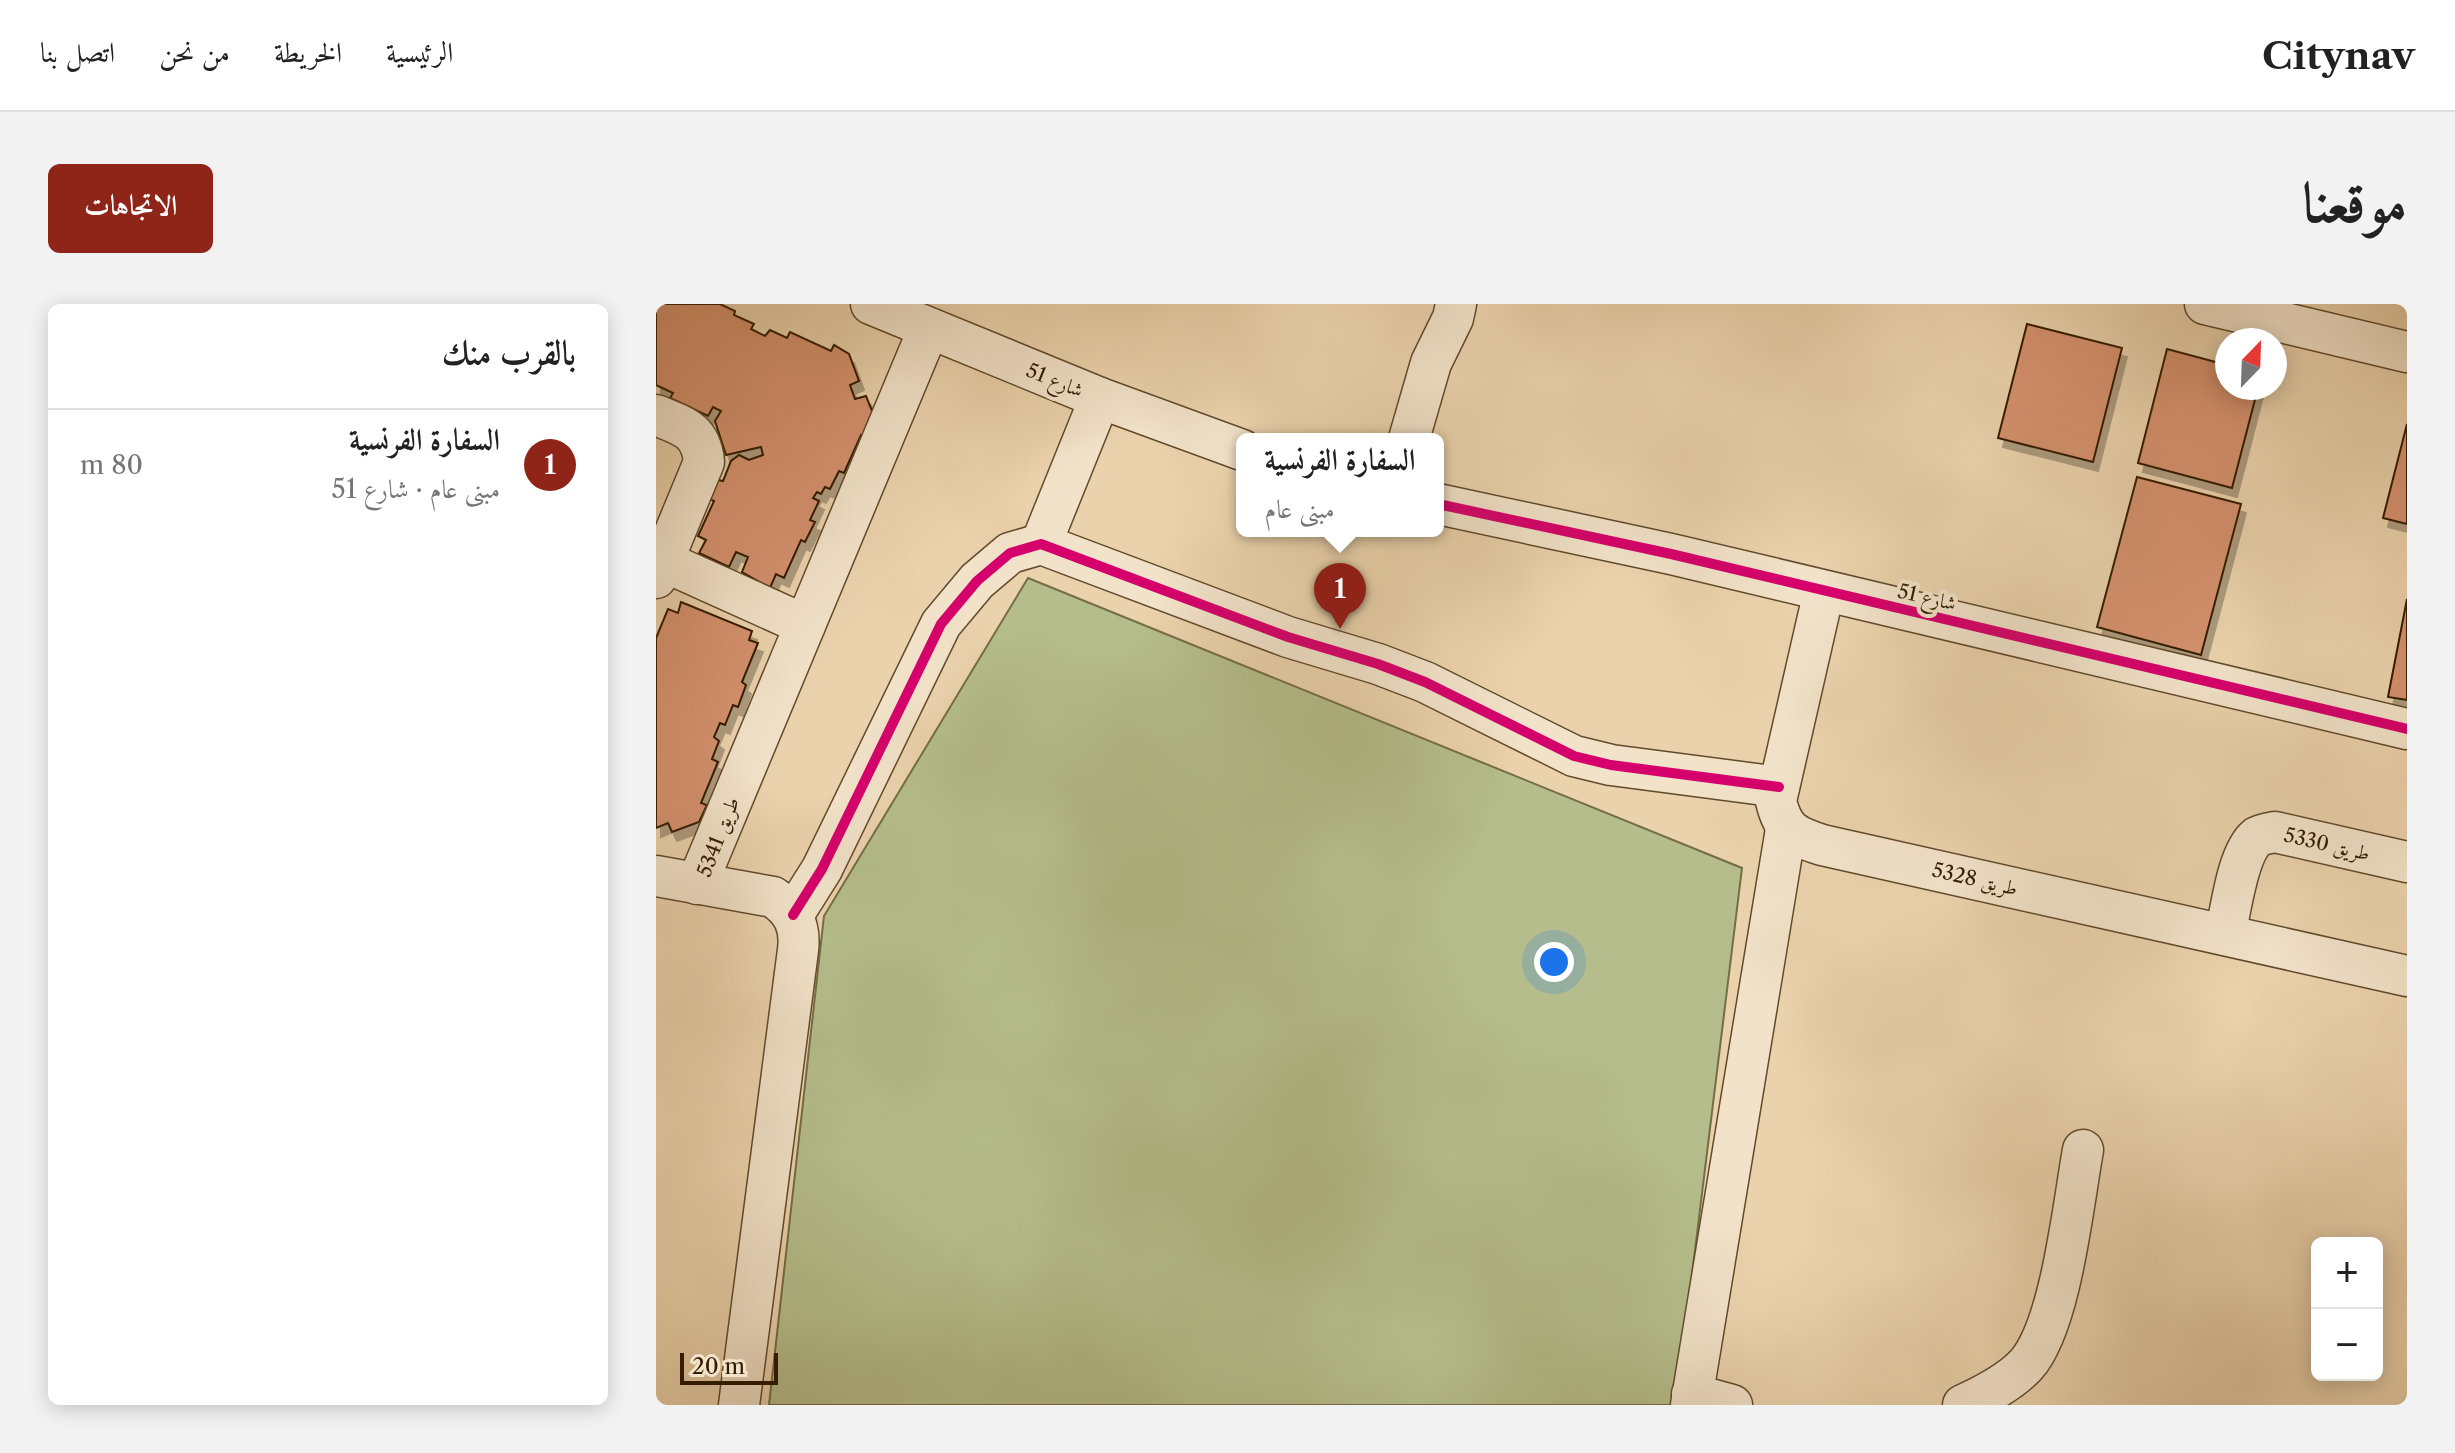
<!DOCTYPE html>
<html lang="ar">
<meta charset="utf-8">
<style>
:root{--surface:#fff;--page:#f2f2f2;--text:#222;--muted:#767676;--line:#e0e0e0;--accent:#8f2418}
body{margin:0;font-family:"Libre Caslon Text",Amiri,serif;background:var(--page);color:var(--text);direction:rtl}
.controls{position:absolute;right:24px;bottom:24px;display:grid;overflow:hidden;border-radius:12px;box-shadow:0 4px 20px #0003}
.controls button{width:72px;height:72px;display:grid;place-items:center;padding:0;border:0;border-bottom:2px solid var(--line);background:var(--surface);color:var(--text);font:40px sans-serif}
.compass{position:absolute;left:1559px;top:24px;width:72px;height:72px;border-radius:50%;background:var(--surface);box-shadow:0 4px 20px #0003;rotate:23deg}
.scale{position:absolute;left:24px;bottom:20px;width:98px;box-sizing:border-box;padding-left:8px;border:4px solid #341d00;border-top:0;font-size:22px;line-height:28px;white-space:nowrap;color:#341d00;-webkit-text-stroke:6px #f1e2c9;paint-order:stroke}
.you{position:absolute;left:898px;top:658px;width:28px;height:28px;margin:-20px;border:6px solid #fff;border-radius:50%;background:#1a73e8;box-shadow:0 0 0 12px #1a73e833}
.badge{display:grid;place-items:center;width:52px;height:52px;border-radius:50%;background:var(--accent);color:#fff;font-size:26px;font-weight:700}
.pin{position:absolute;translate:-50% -66px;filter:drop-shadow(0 2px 4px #0008)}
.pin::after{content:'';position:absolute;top:42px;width:28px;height:24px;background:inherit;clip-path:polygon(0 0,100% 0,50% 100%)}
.popup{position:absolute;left:580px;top:129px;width:208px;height:104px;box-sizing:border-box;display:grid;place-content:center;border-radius:12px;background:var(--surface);filter:drop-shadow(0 2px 6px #0005);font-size:26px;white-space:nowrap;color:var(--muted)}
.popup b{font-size:30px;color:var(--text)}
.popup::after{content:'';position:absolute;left:50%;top:100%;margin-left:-16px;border:16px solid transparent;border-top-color:var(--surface)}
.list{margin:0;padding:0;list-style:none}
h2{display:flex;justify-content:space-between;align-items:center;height:104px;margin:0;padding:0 32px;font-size:34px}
h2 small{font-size:26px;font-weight:400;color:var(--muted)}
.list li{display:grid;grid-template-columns:52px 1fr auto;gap:24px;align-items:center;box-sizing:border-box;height:112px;padding:0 32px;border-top:2px solid var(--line)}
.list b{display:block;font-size:30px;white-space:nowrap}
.list p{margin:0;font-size:26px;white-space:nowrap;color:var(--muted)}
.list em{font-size:26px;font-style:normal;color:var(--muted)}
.map{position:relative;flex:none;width:1751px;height:1101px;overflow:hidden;direction:ltr;border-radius:12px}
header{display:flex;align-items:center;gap:48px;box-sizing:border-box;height:112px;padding:0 40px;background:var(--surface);border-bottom:2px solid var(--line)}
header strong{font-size:38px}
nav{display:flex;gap:44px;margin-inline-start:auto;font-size:28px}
.intro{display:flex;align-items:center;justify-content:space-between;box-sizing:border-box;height:192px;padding:0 48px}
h1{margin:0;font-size:56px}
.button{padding:20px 36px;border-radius:12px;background:var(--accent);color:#fff;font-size:28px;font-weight:700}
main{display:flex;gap:48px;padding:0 48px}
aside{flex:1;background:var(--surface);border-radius:12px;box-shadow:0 4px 20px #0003}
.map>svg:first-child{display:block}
</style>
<header>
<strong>Citynav</strong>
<nav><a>الرئيسية</a><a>الخريطة</a><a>من نحن</a><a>اتصل بنا</a></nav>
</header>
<div class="intro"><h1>موقعنا</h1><a class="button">الاتجاهات</a></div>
<main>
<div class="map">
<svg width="1751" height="1101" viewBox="0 0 1751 1101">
<defs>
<filter id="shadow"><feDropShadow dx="5" dy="9" stdDeviation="0" flood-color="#0004"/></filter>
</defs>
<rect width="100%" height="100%" fill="#ead2ac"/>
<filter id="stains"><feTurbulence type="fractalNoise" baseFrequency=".0025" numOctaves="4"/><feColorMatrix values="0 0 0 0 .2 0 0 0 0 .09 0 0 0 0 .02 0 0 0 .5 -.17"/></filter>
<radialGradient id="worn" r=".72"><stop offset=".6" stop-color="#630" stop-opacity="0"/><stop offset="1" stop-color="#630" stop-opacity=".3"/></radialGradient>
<!-- green -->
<polygon fill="#b4bd8b" stroke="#746d46" stroke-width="2" points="372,274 1086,564 1020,1101 113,1101 168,612"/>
<!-- building -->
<g fill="#d4916e" stroke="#341d00" stroke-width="2" filter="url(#shadow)">
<polygon points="0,0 64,0 79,7 78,11 98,20 95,25 109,32 114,26 131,34 134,28 175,47 178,41 193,50 203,77 194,81 199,95 210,92 220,117 212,134 205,131 188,169 183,167 174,185 169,183 165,190 161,188 157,194 163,197 154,216 159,218 149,238 145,236 128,274 120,270 114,284 86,268 92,253 80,248 73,263 43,249 50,236 42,232 58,197 53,195 62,176 67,177 75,157 83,151 93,156 107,151 105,143 70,151 59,117 65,107 57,103 52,112 14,94 17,89 0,81"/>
<polygon points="1371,20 1466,44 1437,158 1342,134"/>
<polygon points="1511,45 1571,61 1571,84 1602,84 1576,184 1482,159"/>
<polygon points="1751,120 1751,220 1727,214"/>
<polygon points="1481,173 1585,200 1545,351 1441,323"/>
<polygon points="1751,295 1751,396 1732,393"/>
<polygon points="25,298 96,327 93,336 102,339 86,378 90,381 82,403 77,401 69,421 64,419 58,433 63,437 56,455 62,458 45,499 51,501 43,518 16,528 12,519 0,524 0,334 12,305 22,309"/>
</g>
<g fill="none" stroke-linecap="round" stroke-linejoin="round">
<defs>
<g id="minor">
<polyline points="215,0 444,94 586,146"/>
<polyline points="1549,0 1751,48"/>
<path d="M0,111C26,122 45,125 48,158L0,274"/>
<polyline points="753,135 775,59 797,14 800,0"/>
<polyline points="782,200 1015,250 1751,425"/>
<polyline points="385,240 444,94"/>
<polyline points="7,257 149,321"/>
<path d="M1168,287L1120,497C1127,527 1138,532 1166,541L1751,672"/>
<path d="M0,572L117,593C137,606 145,622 142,646L83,1101"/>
<polyline points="41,580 273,24"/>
<polyline points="137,611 166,565 285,320 321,277 354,249 385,240 632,333 722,360 769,378 918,452 955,461 1123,483"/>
<path d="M1569,631C1575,607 1581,549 1601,533C1606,530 1613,529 1619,528L1751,558"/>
<polyline points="1036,1090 1076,1101"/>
<polyline points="1035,1101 1130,525"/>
<path d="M1307,1101C1329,1091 1353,1079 1370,1061C1405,1022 1417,901 1427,846"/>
</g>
</defs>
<!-- minor casing -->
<use href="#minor" stroke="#624a2b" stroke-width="43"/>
<!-- minor -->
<use href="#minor" stroke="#f1e2c9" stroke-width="40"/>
<defs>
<g id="cycleway">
<polyline points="782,200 1015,250 1751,425"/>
<polyline points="137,611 166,565 285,320 321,277 354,249 385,240 632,333 722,360 769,378 918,452 955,461 1123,483"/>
</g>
</defs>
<!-- cycleway casing -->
<use href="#cycleway" stroke="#f1e2c9" stroke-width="15"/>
<!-- cycleway -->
<use href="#cycleway" stroke="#d6006c" stroke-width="10"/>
</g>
<g text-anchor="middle" stroke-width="8" stroke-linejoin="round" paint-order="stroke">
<!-- street labels -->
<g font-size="20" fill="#341d00" stroke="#f1e2c9">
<text transform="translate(399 76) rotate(22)" y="7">شارع 51</text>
<text transform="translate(1271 293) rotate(13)" y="7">شارع 51</text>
<text transform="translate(62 533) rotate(-69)" y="7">طريق 5341</text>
<text transform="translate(1671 540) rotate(13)" y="7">طريق 5330</text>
<text transform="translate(1319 575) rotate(13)" y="7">طريق 5328</text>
</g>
</g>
<rect width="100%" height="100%" filter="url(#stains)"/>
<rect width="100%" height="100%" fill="url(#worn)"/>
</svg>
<div class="controls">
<button>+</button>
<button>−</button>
</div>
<svg class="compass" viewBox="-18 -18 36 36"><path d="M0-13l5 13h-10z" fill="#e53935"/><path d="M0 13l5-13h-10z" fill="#767676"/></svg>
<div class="scale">20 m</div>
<div class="you"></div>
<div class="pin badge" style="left:684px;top:325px">1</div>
<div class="popup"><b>السفارة الفرنسية</b>مبنى عام</div>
</div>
<aside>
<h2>بالقرب منك<small></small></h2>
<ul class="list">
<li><span class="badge">1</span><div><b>السفارة الفرنسية</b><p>مبنى عام · شارع 51</p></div><em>80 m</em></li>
</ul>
</aside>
</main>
